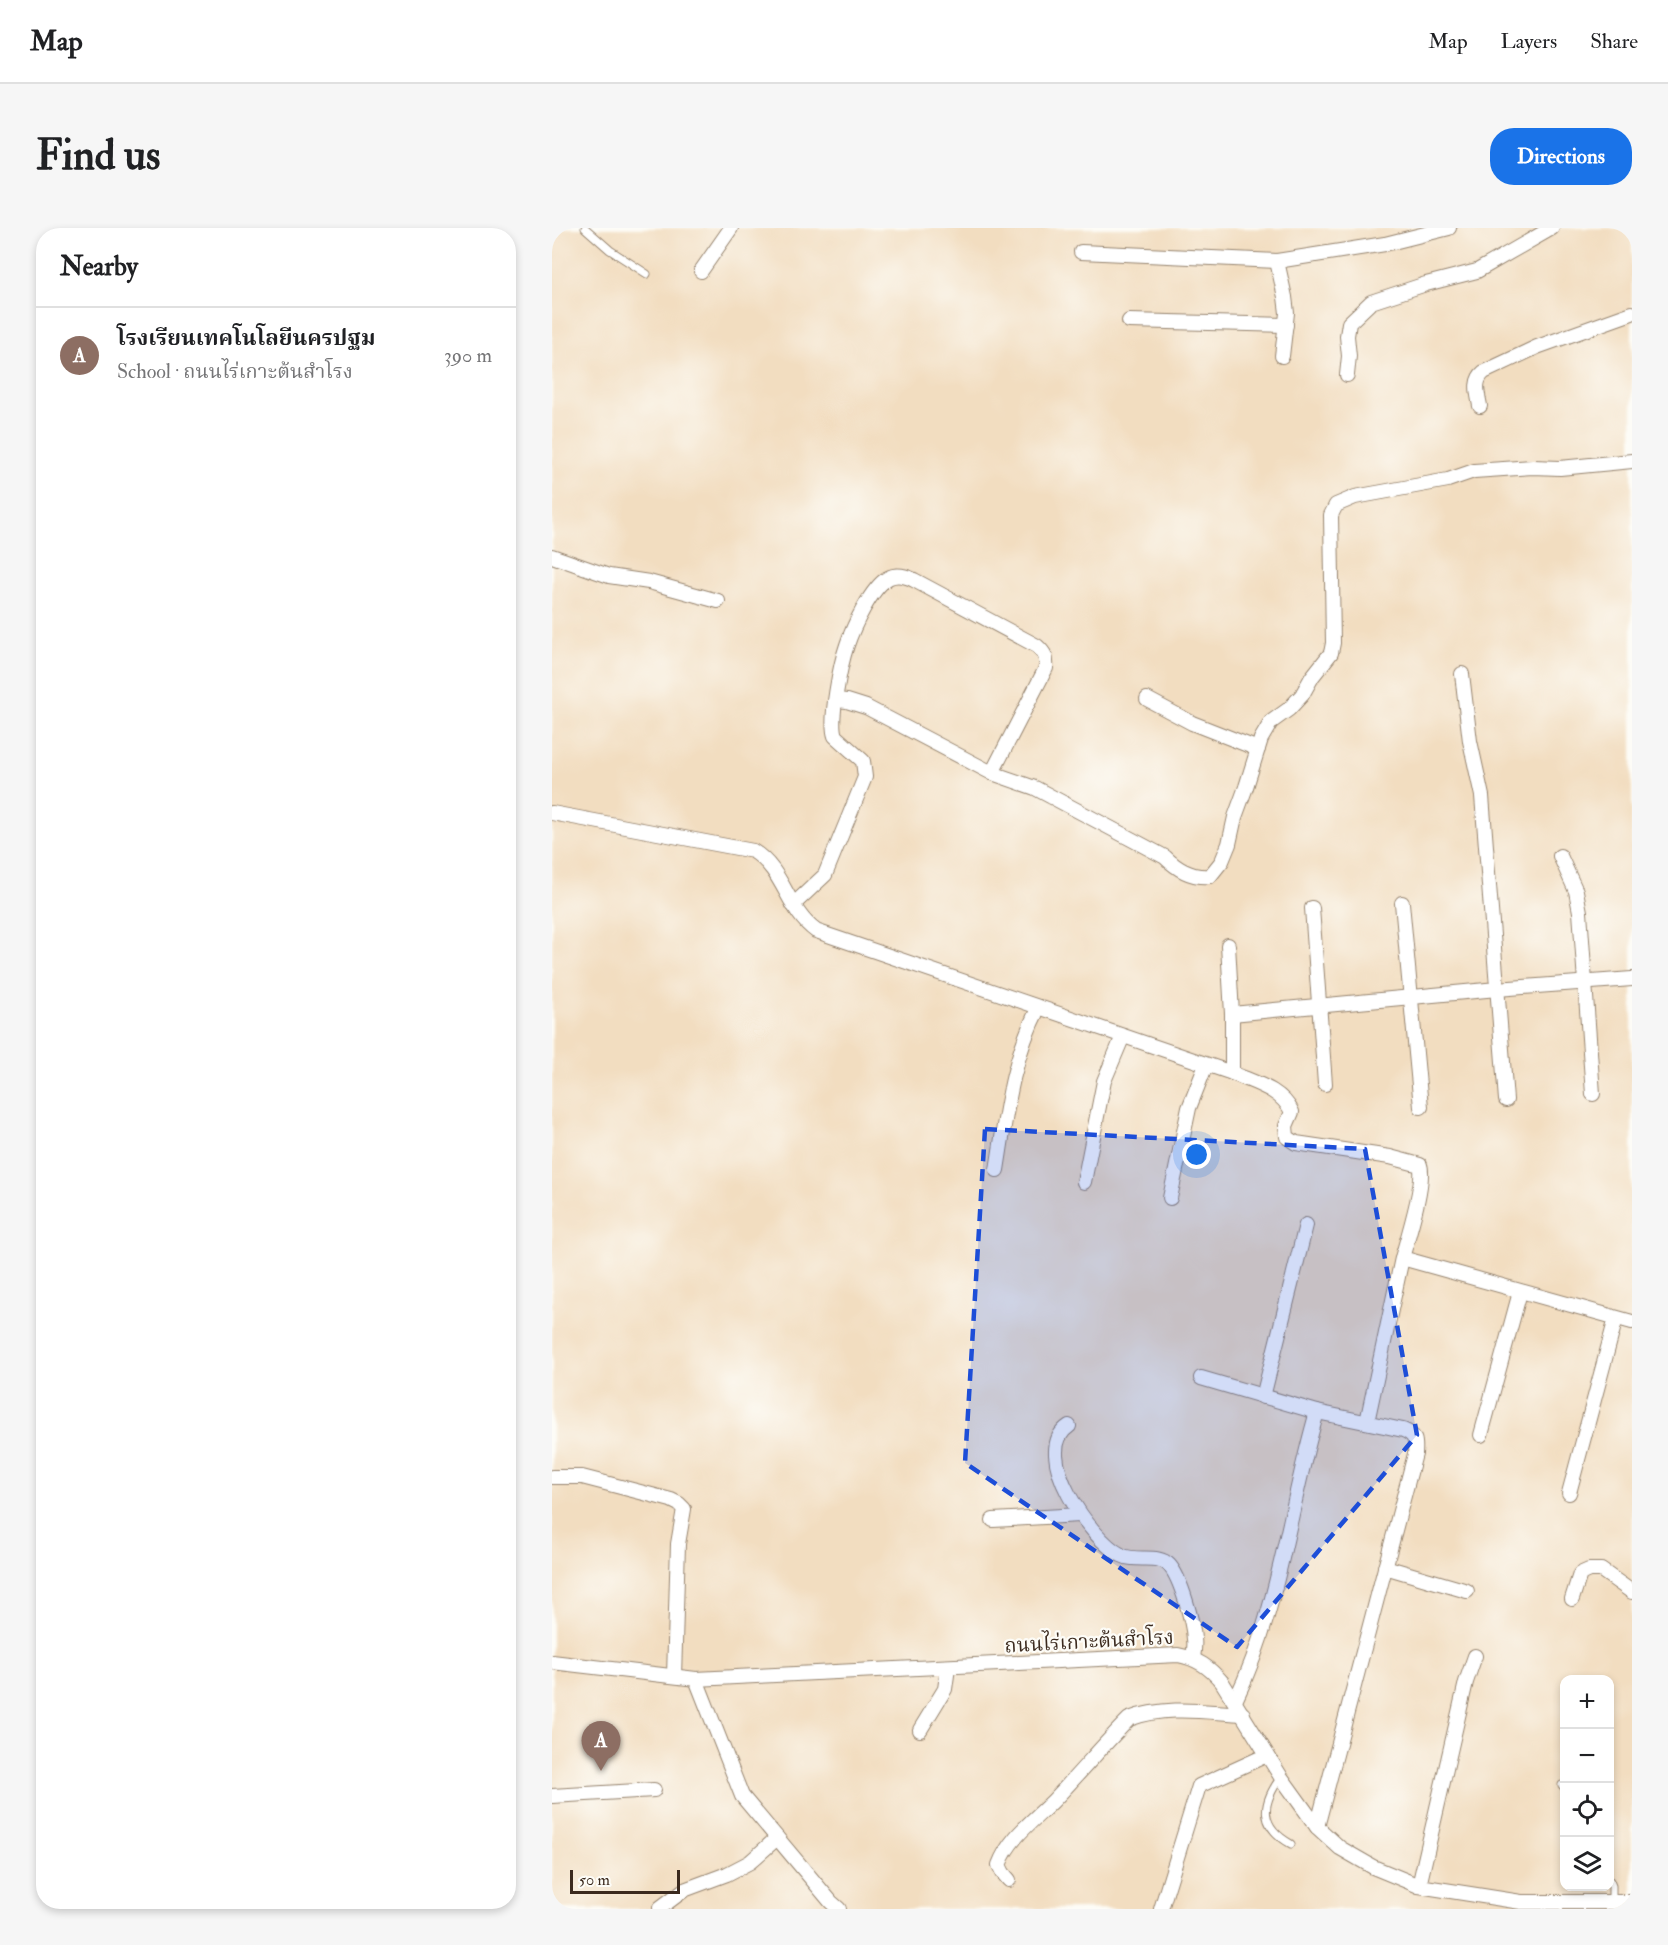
<!DOCTYPE html>
<meta charset="utf-8">
<style>
:root{--surface:#fff;--page:#f6f6f6;--text:#202124;--muted:#757577;--line:#e0e0e0;--accent:#1a73e8}
body{margin:0;font-family:"IM FELL Double Pica","Noto Serif Thai",serif;background:var(--page);color:var(--text)}
.controls{position:absolute;right:18px;bottom:18px;display:grid;overflow:hidden;border-radius:12px;box-shadow:0 3px 9px #0003}
.controls button{width:54px;height:54px;display:grid;place-items:center;padding:0;border:0;border-bottom:2px solid var(--line);background:var(--surface);color:var(--text);font:30px sans-serif}
.scale{position:absolute;left:18px;bottom:15px;width:110px;box-sizing:border-box;padding-left:6px;border:3px solid #3b2a1e;border-top:0;font-size:16px;line-height:21px;white-space:nowrap;color:#3b2a1e;-webkit-text-stroke:4px #fdfcf7;paint-order:stroke}
.you{position:absolute;left:645px;top:927px;width:21px;height:21px;margin:-15px;border:4px solid #fff;border-radius:50%;background:#1a73e8;box-shadow:0 0 0 9px #1a73e833}
.badge{display:grid;place-items:center;width:39px;height:39px;border-radius:50%;background:var(--accent);color:#fff;font-size:20px;font-weight:700}
.pin{position:absolute;translate:-50% -50px;filter:drop-shadow(0 2px 3px #0008)}
.pin::after{content:'';position:absolute;top:32px;width:21px;height:18px;background:inherit;clip-path:polygon(0 0,100% 0,50% 100%)}
.list{margin:0;padding:0;list-style:none}
h2{display:flex;justify-content:space-between;align-items:center;height:78px;margin:0;padding:0 24px;font-size:26px}
h2 small{font-size:20px;font-weight:400;color:var(--muted)}
.list li{display:grid;grid-template-columns:39px 1fr auto;gap:18px;align-items:center;box-sizing:border-box;height:96px;padding:0 24px;border-top:2px solid var(--line)}
.list b{display:block;font-size:22px;white-space:nowrap}
.list p{margin:0;font-size:20px;white-space:nowrap;color:var(--muted)}
.list em{font-size:20px;font-style:normal;color:var(--muted)}
.icon{flex:none;width:33px;height:33px;fill:none;stroke:currentColor;stroke-width:2;stroke-linecap:round;stroke-linejoin:round}
.map{position:relative;flex:none;width:1080px;height:1681px;overflow:hidden;border-radius:24px}
header{display:flex;align-items:center;gap:36px;box-sizing:border-box;height:84px;padding:0 30px;background:var(--surface);border-bottom:2px solid var(--line)}
header strong{font-size:28px}
nav{display:flex;gap:33px;margin-inline-start:auto;font-size:21px}
.intro{display:flex;align-items:center;justify-content:space-between;box-sizing:border-box;height:144px;padding:0 36px}
h1{margin:0;font-size:42px}
.button{padding:15px 27px;border-radius:24px;background:var(--accent);color:#fff;font-size:21px;font-weight:700}
main{display:flex;gap:36px;padding:0 36px}
aside{flex:1;background:var(--surface);border-radius:24px;box-shadow:0 3px 9px #0003}
.map>svg:first-child{display:block}
</style>
<header>
<strong>Map</strong>
<nav><a>Map</a><a>Layers</a><a>Share</a></nav>
</header>
<div class="intro"><h1>Find us</h1><a class="button">Directions</a></div>
<main>
<aside>
<h2>Nearby<small></small></h2>
<ul class="list">
<li><span class="badge" style="background:#8d6e63">A</span><div><b>โรงเรียนเทคโนโลยีนครปฐม</b><p>School · ถนนไร่เกาะต้นสำโรง</p></div><em>390 m</em></li>
</ul>
</aside>
<div class="map">
<svg width="1080" height="1681" viewBox="0 0 1080 1681">
<rect width="100%" height="100%" fill="#fdfcf7"/>
<filter id="ink" filterUnits="userSpaceOnUse"><feTurbulence type="fractalNoise" baseFrequency=".0167" numOctaves="2"/><feDisplacementMap in="SourceGraphic" scale="12" xChannelSelector="R" yChannelSelector="G"/><feConvolveMatrix kernelMatrix="1 2 1 2 8 2 1 2 1" color-interpolation-filters="sRGB"/></filter>
<filter id="wash" filterUnits="userSpaceOnUse"><feTurbulence type="fractalNoise" baseFrequency=".008" numOctaves="4" result="noise"/><feDisplacementMap in="SourceGraphic" scale="24" xChannelSelector="R" yChannelSelector="G"/><feGaussianBlur stdDeviation="1.35" result="paint"/><feColorMatrix in="noise" values="0 0 0 0 0 0 0 0 0 0 0 0 0 0 0 0 0 1.4 0 .05"/><feComposite in="paint" operator="in"/></filter>
<g filter="url(#wash)">
<rect width="100%" height="100%" fill="#f2ddc0"/>
</g>
<g filter="url(#ink)">
<g fill="none" stroke-linecap="round" stroke-linejoin="round">
<defs>
<g id="service">
<polyline points="33,0 58,22 95,46"/>
<path d="M729,1549C709,1576 707,1598 739,1616"/>
<polyline points="1010,1557 1012,1559"/>
<polyline points="1058,1653 1060,1658 1060,1673"/>
</g>
<g id="minor">
<polyline points="529,24 725,33 833,16 897,0"/>
<polyline points="725,33 733,69 735,85 730,128"/>
<polyline points="149,43 179,0"/>
<polyline points="577,93 734,97"/>
<polyline points="795,147 797,128 795,108 797,95 819,74 874,56 925,43 1000,0"/>
<path d="M928,178C926,166 921,153 932,144L985,119L1080,85"/>
<polyline points="0,328 57,348 97,354 166,373"/>
<polyline points="910,446 918,513 930,568 954,872"/>
<polyline points="595,471 640,495 706,521"/>
<path d="M284,472L295,473L314,479L440,545L483,560L613,629C625,641 641,650 658,648L670,633L677,616L683,589L694,559L709,511L719,494L737,481L750,467L760,449L779,425L781,415L779,287L784,277L803,269L896,252L922,243L981,239L1008,240L1080,233"/>
<path d="M0,585L201,623C233,643 234,681 264,703L680,845C702,855 729,861 740,884L734,898L735,909L744,915L838,929L868,937C874,952 855,1012 850,1030L1080,1094"/>
<polyline points="1008,628 1024,663 1028,684 1041,866"/>
<polyline points="850,675 869,879"/>
<path d="M241,677L273,647L313,549L311,533L283,508C277,492 289,434 295,417C301,399 319,360 336,350C345,345 354,348 362,352L485,418C493,425 495,430 494,440L440,545"/>
<polyline points="760,680 773,856"/>
<polyline points="676,717 680,786 680,845"/>
<polyline points="680,786 945,761 1080,751"/>
<path d="M445,942C454,886 460,830 487,779"/>
<polyline points="532,954 552,853 571,808"/>
<polyline points="618,970 637,880 654,837"/>
<path d="M649,1150L765,1184L851,1202C864,1207 864,1213 863,1226L765,1599"/>
<polyline points="711,1169 754,997"/>
<polyline points="815,1194 850,1030"/>
<path d="M517,1198C477,1224 539,1312 569,1327C584,1335 606,1325 617,1337C629,1350 641,1394 642,1411C643,1417 642,1424 641,1430"/>
<polyline points="929,1207 968,1064"/>
<polyline points="0,1249 30,1249 119,1272 127,1276 132,1281 126,1316 122,1448"/>
<polyline points="1017,1265 1064,1090"/>
<polyline points="441,1292 528,1287"/>
<polyline points="833,1339 915,1363"/>
<polyline points="1020,1371 1028,1346 1037,1342 1049,1342 1080,1364"/>
<path d="M0,1434L144,1451L626,1427C646,1431 657,1439 670,1454L729,1549L765,1599L788,1620L821,1639L867,1658L969,1674H1080"/>
<polyline points="144,1451 190,1568 279,1674 287,1681"/>
<path d="M683,1473C727,1383 737,1279 765,1184"/>
<polyline points="368,1502 393,1461 396,1440"/>
<polyline points="0,1568 102,1562"/>
<path d="M457,1652L451,1645L447,1637C457,1610 481,1593 501,1573C527,1546 551,1517 577,1491C614,1477 654,1484 691,1486"/>
<polyline points="867,1658 914,1454 923,1428"/>
<polyline points="108,1680 132,1662 175,1646 198,1634 225,1610"/>
<polyline points="609,1681 647,1558 715,1527"/>
</g>
</defs>
<!-- service casing -->
<use href="#service" stroke="#96846f" stroke-width="9"/>
<!-- minor casing -->
<use href="#minor" stroke="#96846f" stroke-width="16"/>
<!-- service -->
<use href="#service" stroke="#fff" stroke-width="7"/>
<!-- minor -->
<use href="#minor" stroke="#fff" stroke-width="14"/>
</g>
</g>
<!-- marked area -->
<path fill="#1d4ed8" fill-opacity="0.2" stroke="#1d4ed8" stroke-width="4.5" stroke-dasharray="12 8" stroke-linejoin="round" d="M433,901L813,921L865,1207L685,1419L413,1235Z"/>
<g text-anchor="middle" stroke-width="4.5" stroke-linejoin="round" paint-order="stroke">
<!-- street labels -->
<g font-size="20" fill="#3b2a1e" stroke="#fdfcf7">
<text transform="translate(537 1413) rotate(-3)" y="7">ถนนไร่เกาะต้นสำโรง</text>
</g>
</g>
</svg>
<div class="controls">
<button>+</button>
<button>−</button>
<button><svg class="icon" aria-label="locate" viewBox="0 0 24 24"><circle cx="12" cy="12" r="6"/><path d="M12 2v4M12 18v4M2 12h4M18 12h4"/></svg></button>
<button><svg class="icon" aria-label="layers" viewBox="0 0 24 24"><path d="M12 4l9 5-9 5-9-5zM3 14l9 5 9-5"/></svg></button>
</div>
<div class="scale">50 m</div>
<div class="you"></div>
<div class="pin badge" style="left:49px;top:1543px;background:#8d6e63">A</div>
</div>
</main>
